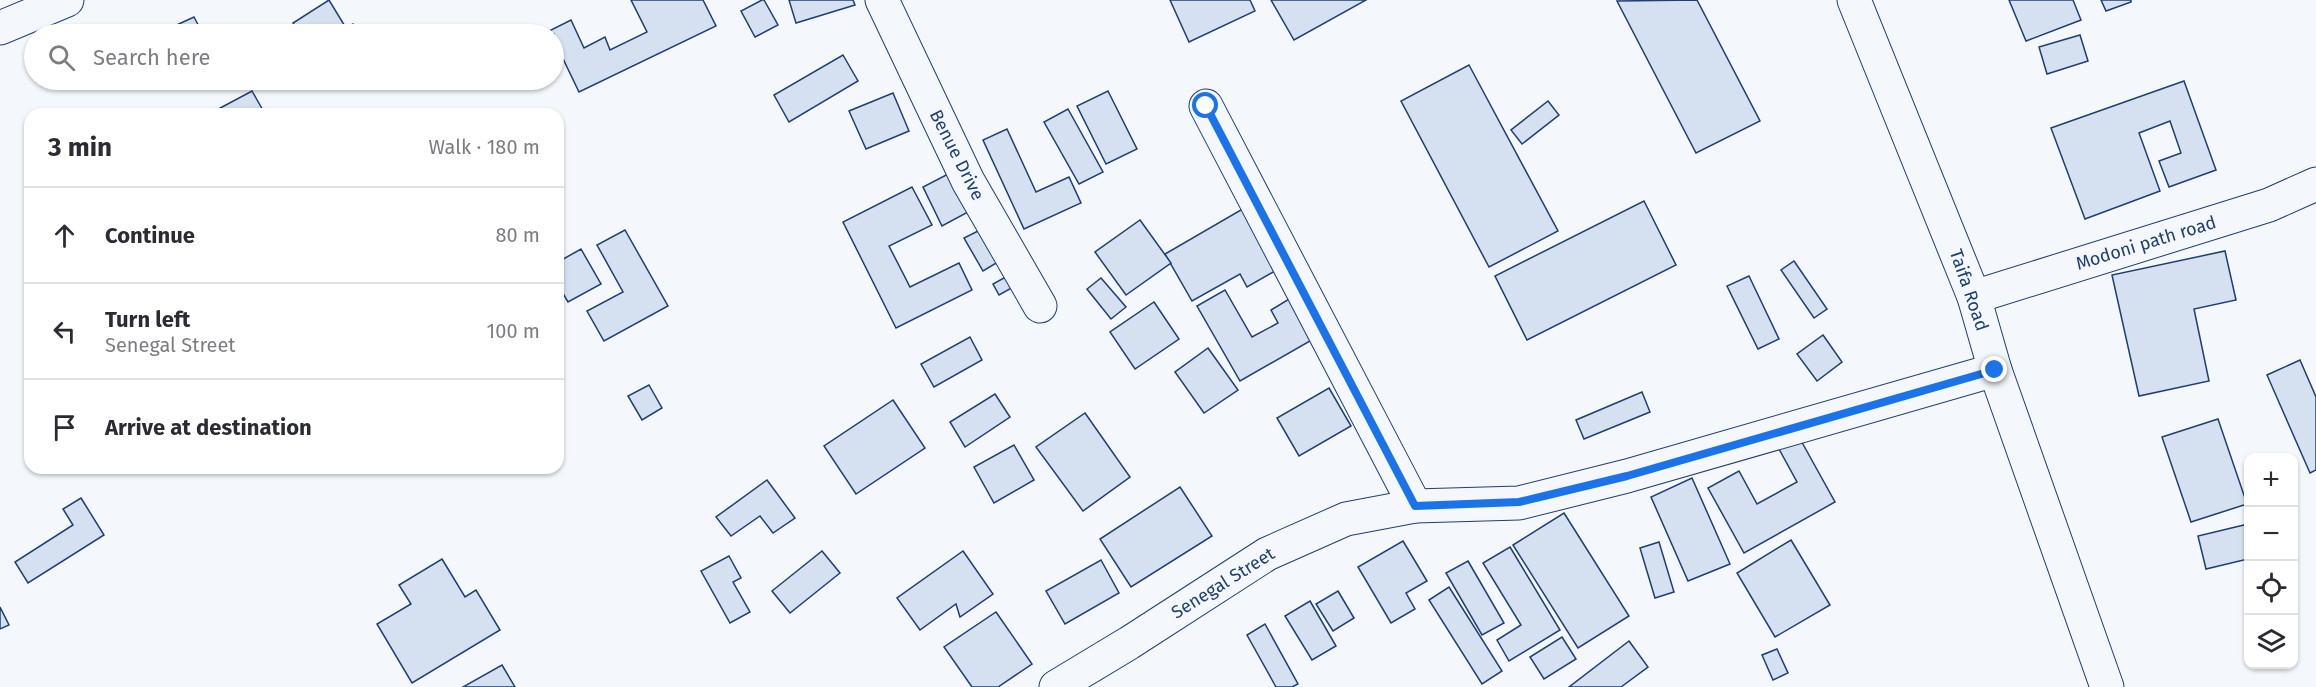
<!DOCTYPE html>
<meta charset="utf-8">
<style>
:root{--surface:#fff;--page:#f7f7f7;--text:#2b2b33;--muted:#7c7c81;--line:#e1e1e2}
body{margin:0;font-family:"Fira Sans",sans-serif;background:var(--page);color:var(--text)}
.controls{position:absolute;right:18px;bottom:18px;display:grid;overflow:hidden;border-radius:12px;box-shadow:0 2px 4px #0004}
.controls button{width:54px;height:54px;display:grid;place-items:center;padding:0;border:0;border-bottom:2px solid var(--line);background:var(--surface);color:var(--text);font:30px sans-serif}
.stop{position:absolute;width:18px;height:18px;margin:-14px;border:4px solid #1a73e8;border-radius:50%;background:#fff}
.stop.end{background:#1a73e8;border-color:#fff;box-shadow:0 2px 6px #0008}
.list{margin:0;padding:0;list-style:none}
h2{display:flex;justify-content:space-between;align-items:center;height:78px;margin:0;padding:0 24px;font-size:26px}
h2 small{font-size:20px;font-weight:400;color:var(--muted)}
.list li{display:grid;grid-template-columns:39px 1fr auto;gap:18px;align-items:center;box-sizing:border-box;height:96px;padding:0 24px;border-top:2px solid var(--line)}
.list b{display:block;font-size:22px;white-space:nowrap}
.list p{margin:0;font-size:20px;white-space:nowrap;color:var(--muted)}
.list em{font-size:20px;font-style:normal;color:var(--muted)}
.icon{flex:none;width:33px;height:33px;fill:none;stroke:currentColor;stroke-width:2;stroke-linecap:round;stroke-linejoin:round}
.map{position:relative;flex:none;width:2316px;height:687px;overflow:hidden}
.search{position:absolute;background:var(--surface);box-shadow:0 2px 4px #0004;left:24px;top:24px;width:540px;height:66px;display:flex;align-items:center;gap:15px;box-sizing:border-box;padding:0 21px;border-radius:33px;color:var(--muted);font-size:22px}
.panel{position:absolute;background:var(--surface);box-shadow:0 2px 4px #0004;left:24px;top:108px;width:540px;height:366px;border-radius:18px}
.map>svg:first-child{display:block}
</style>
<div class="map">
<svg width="2316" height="687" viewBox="0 0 2316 687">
<rect width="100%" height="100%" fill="#f4f7fb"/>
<!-- building -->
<g fill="#d5e0f0" stroke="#1d3f73" stroke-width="1.5">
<polygon points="329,0 346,28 353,24 360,34 300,34 293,23"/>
<polygon points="631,0 703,0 716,26 579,92 554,40 554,34 551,34 549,31 571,20 584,48 605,37 610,50 647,32"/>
<polygon points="762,0 764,0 778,25 755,37 741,11"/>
<polygon points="789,0 853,0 855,5 796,23"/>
<polygon points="1170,0 1250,0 1255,11 1189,42"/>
<polygon points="1271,0 1366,0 1294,40"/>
<polygon points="1697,0 1760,121 1696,153 1617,1"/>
<polygon points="2009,0 2073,0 2081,20 2026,41"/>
<polygon points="2101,0 2131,0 2131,2 2106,11"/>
<polygon points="194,17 203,34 157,34"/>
<polygon points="2080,35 2088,61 2047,74 2039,47"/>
<polygon points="843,55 858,81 789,122 774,95"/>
<polygon points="1469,65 1558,231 1489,267 1401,101"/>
<polygon points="2184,81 2216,170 2169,187 2159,161 2181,153 2170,121 2139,133 2160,191 2085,219 2051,128"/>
<polygon points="252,91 265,114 209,114"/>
<polygon points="1108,91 1137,149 1106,164 1077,106"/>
<polygon points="893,93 909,131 866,149 849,111"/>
<polygon points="1548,101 1559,115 1522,144 1511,130"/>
<polygon points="1068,109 1103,172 1079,184 1044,122"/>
<polygon points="1007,129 1036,192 1069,177 1081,203 1024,229 983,140"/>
<polygon points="950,173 970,211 942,226 923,187"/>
<polygon points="912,187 932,225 889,246 910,287 959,263 972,290 896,328 843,222"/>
<polygon points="1644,201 1676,265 1527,340 1495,276"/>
<polygon points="1246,207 1282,267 1247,287 1240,274 1192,301 1165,254"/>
<polygon points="1140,220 1171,263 1126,295 1095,252"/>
<polygon points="625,230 668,306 604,341 587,311 623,292 597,245"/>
<polygon points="980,230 998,262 983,271 964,238"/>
<polygon points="581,249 601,284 568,302 558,285 558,262"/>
<polygon points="2225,251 2236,300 2194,309 2209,381 2139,396 2112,275"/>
<polygon points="1794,261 1827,309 1814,318 1781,270"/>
<polygon points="1011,274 1017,285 999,295 993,284"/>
<polygon points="1749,276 1779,339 1758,349 1727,286"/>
<polygon points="1101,278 1126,307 1111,319 1087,289"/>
<polygon points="1225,290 1252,337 1278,323 1271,310 1294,296 1317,337 1240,381 1197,306"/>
<polygon points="1154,302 1179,339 1135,369 1110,332"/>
<polygon points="1823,335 1842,362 1817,381 1797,354"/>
<polygon points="970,337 982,360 934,387 921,364"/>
<polygon points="1208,348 1238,390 1204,413 1175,372"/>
<polygon points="2300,360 2316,397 2316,470 2310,473 2267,375"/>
<polygon points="649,385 662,408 642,420 628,396"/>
<polygon points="1329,388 1351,426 1299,456 1277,418"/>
<polygon points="1642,392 1650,412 1584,439 1576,420"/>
<polygon points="995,394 1010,417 965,447 950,422"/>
<polygon points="893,400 925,448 856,494 824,446"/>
<polygon points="1085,413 1130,477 1083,511 1036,447"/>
<polygon points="2218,419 2247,504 2191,522 2162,437"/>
<polygon points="1799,437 1835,502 1744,553 1708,488 1739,471 1757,504 1797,482 1779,449"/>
<polygon points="1014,445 1034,480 994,503 974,467"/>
<polygon points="1692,478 1730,564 1688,581 1651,497"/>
<polygon points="767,480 795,518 773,533 760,516 731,536 716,517"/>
<polygon points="1180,487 1212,536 1131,587 1100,539"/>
<polygon points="81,498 104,535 28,583 15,562 73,525 63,509"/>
<polygon points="1564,513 1629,616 1578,648 1513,545"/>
<polygon points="2248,524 2248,559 2206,569 2198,536"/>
<polygon points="1791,540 1830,605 1775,637 1737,573"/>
<polygon points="1403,541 1427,581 1406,593 1415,609 1391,623 1358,567"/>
<polygon points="1659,542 1674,592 1655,598 1640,548"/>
<polygon points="1510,547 1560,630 1509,661 1497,640 1521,625 1483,563"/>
<polygon points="822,551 840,573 790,613 772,591"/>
<polygon points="963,551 993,594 960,617 956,604 920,630 897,598"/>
<polygon points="729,556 741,578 733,582 750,612 730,623 701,571"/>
<polygon points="442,559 465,597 476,590 500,630 412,683 377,624 411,604 399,585"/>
<polygon points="1101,560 1119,593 1065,624 1046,591"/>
<polygon points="1468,561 1504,623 1482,635 1446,573"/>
<polygon points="1449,587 1502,671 1482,684 1429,600"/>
<polygon points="1338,591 1354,618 1333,631 1316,604"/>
<polygon points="1310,601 1336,646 1312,660 1285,616"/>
<polygon points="0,607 9,625 0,629"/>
<polygon points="996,612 1032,664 998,687 972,687 944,647"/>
<polygon points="1265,624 1298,684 1292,687 1276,687 1247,635"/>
<polygon points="1562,637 1576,659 1544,679 1530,657"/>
<polygon points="1629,641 1648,667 1621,687 1569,687"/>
<polygon points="1777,649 1788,673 1773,680 1762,655"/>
<polygon points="502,665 515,687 463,687"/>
</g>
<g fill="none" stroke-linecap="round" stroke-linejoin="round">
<defs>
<g id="street">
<polyline points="882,0 968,181 1040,306"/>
<polyline points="0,28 67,0"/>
<polyline points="1206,106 1415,506"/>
<polyline points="1974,297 2269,205 2316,184"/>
<polyline points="1056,687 1129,643 1267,554 1346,519 1415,506 1519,503 1627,476 1995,370"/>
</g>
<polyline id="highway" points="1854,0 1974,297 1995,370 2107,687"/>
</defs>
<!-- street casing -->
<use href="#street" stroke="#1d3f73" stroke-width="35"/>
<!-- highway casing -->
<use href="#highway" stroke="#1d3f73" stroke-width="35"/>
<!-- street -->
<use href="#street" stroke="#f4f7fb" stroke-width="33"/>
<!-- highway -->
<use href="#highway" stroke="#f4f7fb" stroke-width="33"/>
</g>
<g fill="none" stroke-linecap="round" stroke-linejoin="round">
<!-- route -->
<polyline stroke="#1a73e8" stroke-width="8" points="1206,106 1415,506 1519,502 1627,476 1995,370"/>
</g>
<g text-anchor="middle" stroke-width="4.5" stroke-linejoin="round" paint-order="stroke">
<!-- street labels -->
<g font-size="18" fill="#1d3f73" stroke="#f4f7fb">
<text transform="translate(957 155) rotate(63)" y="6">Benue Drive</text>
<text transform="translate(2146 243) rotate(-17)" y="6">Modoni path road</text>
<text transform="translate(1969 290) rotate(71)" y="6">Taifa Road</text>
<text transform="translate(1223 583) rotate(-32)" y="6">Senegal Street</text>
</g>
</g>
</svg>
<div class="controls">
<button>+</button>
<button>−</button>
<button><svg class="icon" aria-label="locate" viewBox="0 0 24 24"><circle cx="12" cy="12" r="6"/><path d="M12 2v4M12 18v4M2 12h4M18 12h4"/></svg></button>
<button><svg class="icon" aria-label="layers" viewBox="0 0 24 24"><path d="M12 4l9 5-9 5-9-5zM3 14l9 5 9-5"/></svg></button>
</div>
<div class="stop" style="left:1206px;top:106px"></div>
<div class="stop end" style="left:1995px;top:370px"></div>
<div class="search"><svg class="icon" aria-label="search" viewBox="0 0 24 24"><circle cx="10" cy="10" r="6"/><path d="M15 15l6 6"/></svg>Search here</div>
<section class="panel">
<h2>3 min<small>Walk · 180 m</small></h2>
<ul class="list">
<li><svg class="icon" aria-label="ahead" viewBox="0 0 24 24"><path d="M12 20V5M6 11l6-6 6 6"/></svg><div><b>Continue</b></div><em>80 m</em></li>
<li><svg class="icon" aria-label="left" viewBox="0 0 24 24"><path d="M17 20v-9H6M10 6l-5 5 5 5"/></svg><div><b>Turn left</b><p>Senegal Street</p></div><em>100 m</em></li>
<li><svg class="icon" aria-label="arrive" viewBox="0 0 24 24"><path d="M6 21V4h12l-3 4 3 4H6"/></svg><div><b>Arrive at destination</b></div></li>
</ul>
</section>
</div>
